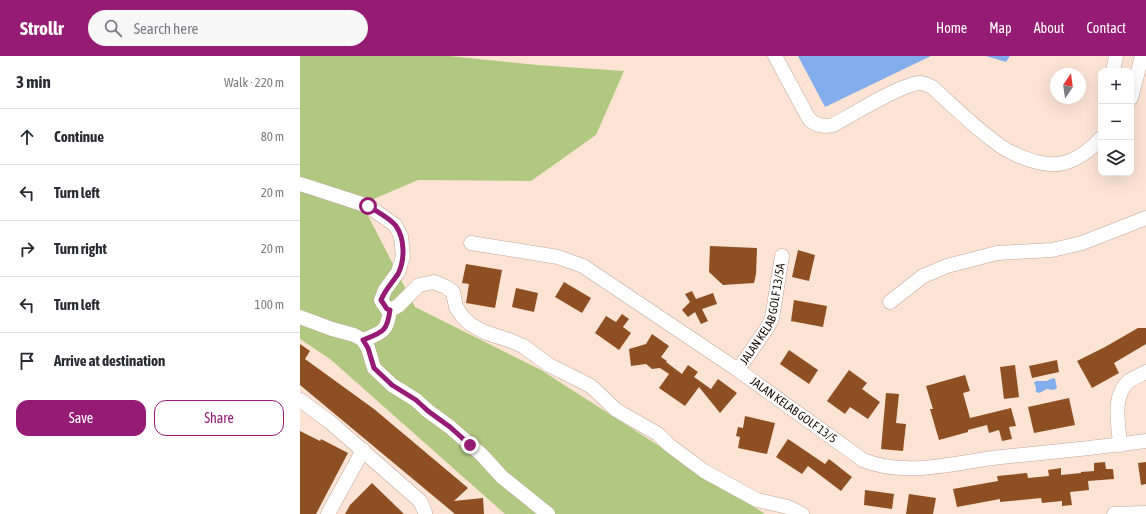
<!DOCTYPE html>
<meta charset="utf-8">
<style>
:root{--surface:#fff;--page:#f7f7f7;--text:#2b2b33;--muted:#7c7c81;--line:#e1e1e2;--accent:#961b75}
body{margin:0;font-family:"Asap Condensed",sans-serif;background:var(--page);color:var(--text)}
.controls{position:absolute;right:12px;top:12px;display:grid;overflow:hidden;border-radius:8px;box-shadow:0 4px 16px #0002}
.controls button{width:36px;height:36px;display:grid;place-items:center;padding:0;border:0;border-bottom:1px solid var(--line);background:var(--surface);color:var(--text);font:20px sans-serif}
.compass{position:absolute;left:750px;top:12px;width:36px;height:36px;border-radius:50%;background:var(--surface);box-shadow:0 4px 16px #0002;rotate:13deg}
.stop{position:absolute;width:12px;height:12px;margin:-9px;border:3px solid #961b75;border-radius:50%;background:#fff}
.stop.end{background:#961b75;border-color:#fff;box-shadow:0 1px 4px #0008}
.list{margin:0;padding:0;list-style:none}
h2{display:flex;justify-content:space-between;align-items:center;height:52px;margin:0;padding:0 16px;font-size:17px}
h2 small{font-size:13px;font-weight:400;color:var(--muted)}
.list li{display:grid;grid-template-columns:26px 1fr auto;gap:12px;align-items:center;box-sizing:border-box;height:56px;padding:0 16px;border-top:1px solid var(--line)}
.list b{display:block;font-size:15px;white-space:nowrap}
.list em{font-size:13px;font-style:normal;color:var(--muted)}
.actions{display:flex;gap:8px;padding:12px 16px}
.actions a{flex:1;padding:9px 0;border:1px solid var(--accent);border-radius:12px;text-align:center;font-size:14px;color:var(--accent)}
.actions .main{background:var(--accent);color:#fff}
.icon{flex:none;width:22px;height:22px;fill:none;stroke:currentColor;stroke-width:2;stroke-linecap:round;stroke-linejoin:round}
.map{position:relative;flex:none;width:846px;height:458px;overflow:hidden}
header{display:flex;align-items:center;gap:24px;box-sizing:border-box;height:56px;padding:0 20px;background:var(--accent);color:#fff}
header strong{font-size:19px}
nav{display:flex;gap:22px;margin-inline-start:auto;font-size:14px}
.search{width:280px;height:36px;background:var(--page);display:flex;align-items:center;gap:10px;box-sizing:border-box;padding:0 14px;border-radius:22px;color:var(--muted);font-size:15px}
main{display:flex}
aside{flex:1;background:var(--surface)}
.map>svg:first-child{display:block}
</style>
<header>
<strong>Strollr</strong>
<div class="search"><svg class="icon" aria-label="search" viewBox="0 0 24 24"><circle cx="10" cy="10" r="6"/><path d="M15 15l6 6"/></svg>Search here</div>
<nav><a>Home</a><a>Map</a><a>About</a><a>Contact</a></nav>
</header>
<main>
<aside>
<h2>3 min<small>Walk · 220 m</small></h2>
<ul class="list">
<li><svg class="icon" aria-label="ahead" viewBox="0 0 24 24"><path d="M12 20V5M6 11l6-6 6 6"/></svg><div><b>Continue</b></div><em>80 m</em></li>
<li><svg class="icon" aria-label="left" viewBox="0 0 24 24"><path d="M17 20v-9H6M10 6l-5 5 5 5"/></svg><div><b>Turn left</b></div><em>20 m</em></li>
<li><svg class="icon" aria-label="right" viewBox="0 0 24 24"><path d="M7 20v-9h11M14 6l5 5-5 5"/></svg><div><b>Turn right</b></div><em>20 m</em></li>
<li><svg class="icon" aria-label="left" viewBox="0 0 24 24"><path d="M17 20v-9H6M10 6l-5 5 5 5"/></svg><div><b>Turn left</b></div><em>100 m</em></li>
<li><svg class="icon" aria-label="arrive" viewBox="0 0 24 24"><path d="M6 21V4h12l-3 4 3 4H6"/></svg><div><b>Arrive at destination</b></div></li>
</ul>
<div class="actions"><a class="main">Save</a><a>Share</a></div>
</aside>
<div class="map">
<svg width="846" height="458" viewBox="0 0 846 458">
<rect width="100%" height="100%" fill="#fce3d4"/>
<!-- green -->
<polygon fill="#b1c880" points="0,0 149,0 237,9 324,15 296,79 231,125 118,124 62,148 115,251 241,314 465,458 205,458 30,303 0,283"/>
<!-- water -->
<g fill="#83adec">
<polygon points="498,0 631,0 525,51"/>
<polygon points="686,0 710,0 706,6"/>
<polygon points="754,322 755,323 757,332 754,334 747,333 739,337 736,336 736,331 734,327 736,325 746,325"/>
</g>
<!-- building -->
<g fill="#8e5022">
<polygon points="410,190 457,192 456,218 454,227 423,229 409,216"/>
<polygon points="498,194 515,199 509,225 492,221"/>
<polygon points="166,208 202,214 195,252 166,247 169,228 162,227"/>
<polygon points="264,226 291,242 282,257 255,241"/>
<polygon points="216,232 238,237 234,256 212,251"/>
<polygon points="392,235 396,243 413,237 417,248 402,253 408,265 401,268 395,256 388,261 382,254 390,246 385,238"/>
<polygon points="494,244 527,250 523,271 491,265"/>
<polygon points="322,258 329,263 323,271 331,277 319,294 295,277 306,260 316,266"/>
<polygon points="838,272 846,272 846,288 814,307 819,317 792,332 777,305 805,291"/>
<polygon points="352,278 369,290 361,301 367,305 366,306 382,318 388,309 398,316 394,321 411,333 418,323 437,337 420,357 399,331 385,350 359,332 369,318 360,312 352,313 346,308 331,310 329,293 346,288"/>
<polygon points="0,288 10,295 5,303 74,353 168,432 154,445 183,442 184,458 155,458 0,329"/>
<polygon points="489,294 518,314 509,328 480,308"/>
<polygon points="757,304 759,316 732,322 729,310"/>
<polygon points="715,309 719,341 704,343 700,311"/>
<polygon points="549,314 567,327 562,333 580,346 568,363 550,351 545,358 527,345"/>
<polygon points="665,319 670,335 663,337 670,362 711,352 716,370 709,371 712,383 702,385 699,374 689,377 687,369 668,374 668,376 639,384 630,353 633,353 626,330"/>
<polygon points="586,337 599,338 596,367 606,368 603,395 581,393"/>
<polygon points="769,342 775,369 734,377 728,351"/>
<polygon points="445,360 475,367 467,398 438,392 440,381 436,380 438,371 443,372"/>
<polygon points="0,375 20,385 21,383 48,397 16,458 0,458"/>
<polygon points="488,383 525,408 529,403 552,421 541,435 508,410 502,418 476,401"/>
<polygon points="805,406 806,413 813,413 814,423 788,425 789,434 770,436 772,449 762,450 762,445 742,447 741,442 700,446 700,443 657,451 653,433 698,425 697,420 727,417 728,422 749,420 748,414 761,412 761,419 781,417 781,416 794,415 794,407"/>
<polygon points="846,406 846,428 841,429 838,407"/>
<polygon points="72,427 104,458 45,458 50,449"/>
<polygon points="565,434 594,438 592,453 564,449"/>
<polygon points="609,438 636,442 633,458 606,458"/>
</g>
<g fill="none" stroke-linecap="round" stroke-linejoin="round">
<defs>
<g id="minor">
<path d="M475,0L509,63C516,70 524,71 533,69C550,60 603,27 620,27C624,27 628,29 632,31C651,48 669,66 690,82C695,86 701,91 707,94C725,104 752,114 772,104C784,99 793,91 801,82"/>
<polyline points="813,15 816,0"/>
<polyline points="831,42 842,0"/>
<polyline points="0,128 68,150 95,169 101,180 103,201 98,216 85,234 81,244 87,253 90,254 98,250 119,229 134,226 146,231 153,236 156,251 162,260 170,268 184,276 209,284 223,290 249,309 287,328 292,331 316,354 358,378 369,389 404,415 457,444 488,451 502,458"/>
<path id="s1" d="M171,187L258,201L283,210L438,314L563,404C607,422 656,406 701,401C749,396 798,392 846,385"/>
<polyline points="590,246 623,220 647,210 697,197 752,194 782,187 846,162"/>
<polyline points="0,261 32,273 54,279 63,284 68,292 74,312 92,329 116,344 128,355 150,371 182,399 202,421 248,458"/>
<path d="M63,284C83,276 87,276 90,254"/>
<path id="s2" d="M438,314L469,269L472,262L482,200"/>
<polyline points="0,344 30,366 120,445 125,456 125,458"/>
<path d="M820,389C819,369 811,340 829,325C834,321 841,319 846,316"/>
<polyline points="28,458 63,394"/>
<polyline points="814,458 846,457"/>
</g>
</defs>
<!-- minor casing -->
<use href="#minor" stroke="#c0a99a" stroke-width="15"/>
<!-- minor -->
<use href="#minor" stroke="#fff" stroke-width="14"/>
</g>
<g fill="none" stroke-linecap="round" stroke-linejoin="round">
<!-- route -->
<path stroke="#961b75" stroke-width="5" d="M68,150C76,155 91,163 96,170C105,183 105,204 98,218C92,227 85,234 81,244L87,253L90,254C87,276 83,276 63,284L68,292L74,312L92,329L116,344L128,355L150,371L170,389"/>
</g>
<g text-anchor="middle" stroke-width="3.5" stroke-linejoin="round" paint-order="stroke">
<!-- street labels -->
<g font-size="12" fill="#160e09" stroke="#fce3d4">
<text dy="4" stroke="none"><textPath href="#s2" startOffset="63">JALAN KELAB GOLF 13/5A</textPath></text>
<text dy="4" stroke="none"><textPath href="#s1" startOffset="370">JALAN KELAB GOLF 13/5</textPath></text>
</g>
</g>
</svg>
<div class="controls">
<button>+</button>
<button>−</button>
<button><svg class="icon" aria-label="layers" viewBox="0 0 24 24"><path d="M12 4l9 5-9 5-9-5zM3 14l9 5 9-5"/></svg></button>
</div>
<svg class="compass" viewBox="-18 -18 36 36"><path d="M0-13l5 13h-10z" fill="#e53935"/><path d="M0 13l5-13h-10z" fill="#7c7c81"/></svg>
<div class="stop" style="left:68px;top:150px"></div>
<div class="stop end" style="left:170px;top:389px"></div>
</div>
</main>
